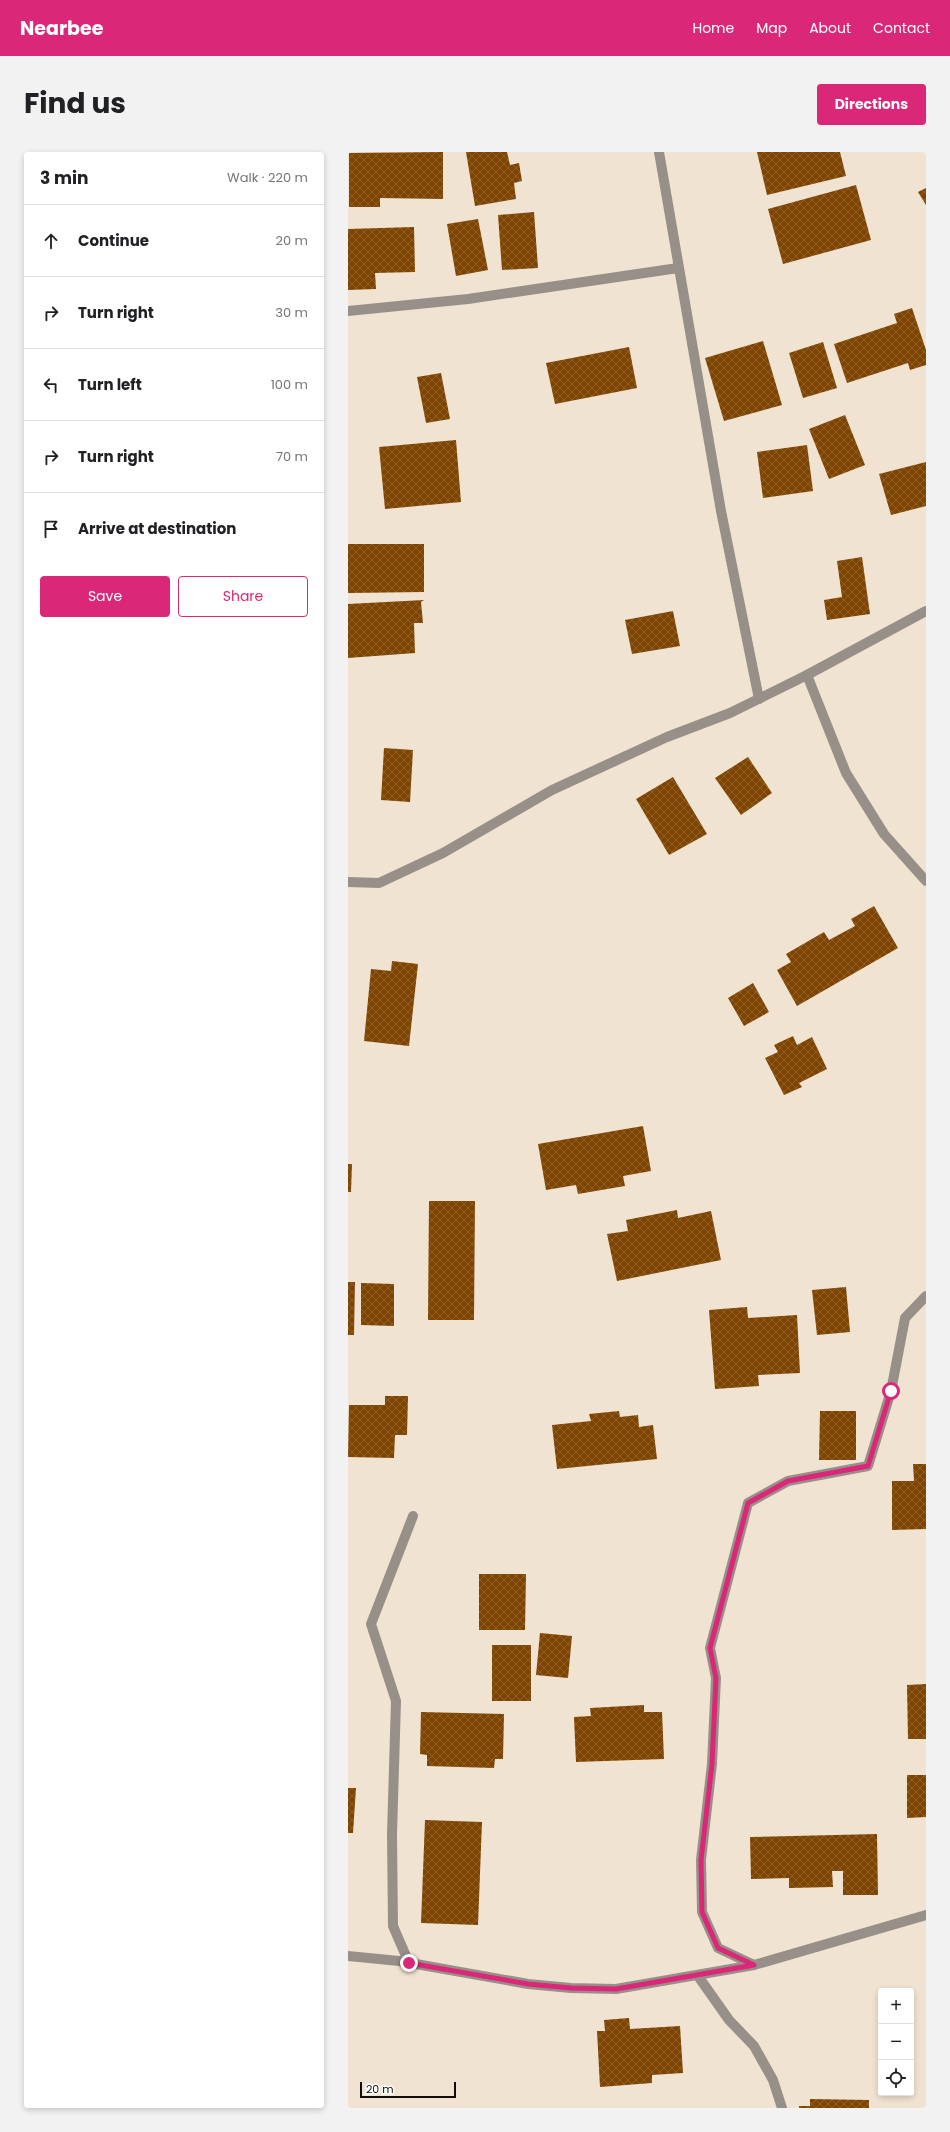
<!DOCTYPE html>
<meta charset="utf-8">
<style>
:root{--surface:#fff;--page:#f2f2f2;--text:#202124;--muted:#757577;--line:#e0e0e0;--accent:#db2777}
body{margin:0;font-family:Poppins,sans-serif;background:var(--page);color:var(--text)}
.controls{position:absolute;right:12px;bottom:12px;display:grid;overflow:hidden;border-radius:4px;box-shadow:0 2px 6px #0003}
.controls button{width:36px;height:36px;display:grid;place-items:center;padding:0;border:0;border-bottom:1px solid var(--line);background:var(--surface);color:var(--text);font:20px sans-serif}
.scale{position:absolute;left:12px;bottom:10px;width:96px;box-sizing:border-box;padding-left:4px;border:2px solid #110c07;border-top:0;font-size:11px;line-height:14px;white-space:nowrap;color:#110c07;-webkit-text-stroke:3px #fff;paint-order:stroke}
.stop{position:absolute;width:12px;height:12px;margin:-9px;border:3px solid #db2777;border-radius:50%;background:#fff}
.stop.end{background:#db2777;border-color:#fff;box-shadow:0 1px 4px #0008}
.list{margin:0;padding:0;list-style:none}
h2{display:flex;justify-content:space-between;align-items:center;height:52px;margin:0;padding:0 16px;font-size:17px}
h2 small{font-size:13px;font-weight:400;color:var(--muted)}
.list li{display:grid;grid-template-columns:26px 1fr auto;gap:12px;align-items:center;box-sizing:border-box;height:72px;padding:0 16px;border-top:1px solid var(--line)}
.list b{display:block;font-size:15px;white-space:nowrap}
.list em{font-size:13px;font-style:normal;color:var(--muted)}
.actions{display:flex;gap:8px;padding:12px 16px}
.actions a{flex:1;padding:9px 0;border:1px solid var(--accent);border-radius:4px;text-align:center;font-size:14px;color:var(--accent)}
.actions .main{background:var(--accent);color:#fff}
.icon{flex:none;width:22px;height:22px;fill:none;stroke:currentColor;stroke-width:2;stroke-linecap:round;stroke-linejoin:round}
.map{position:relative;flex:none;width:578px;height:1956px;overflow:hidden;border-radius:4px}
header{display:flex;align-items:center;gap:24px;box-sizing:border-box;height:56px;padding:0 20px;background:var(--accent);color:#fff}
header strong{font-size:19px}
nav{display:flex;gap:22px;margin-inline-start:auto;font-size:14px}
.intro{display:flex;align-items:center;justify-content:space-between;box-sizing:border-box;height:96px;padding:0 24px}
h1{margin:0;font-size:28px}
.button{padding:10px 18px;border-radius:4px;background:var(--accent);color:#fff;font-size:14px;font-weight:700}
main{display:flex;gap:24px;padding:0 24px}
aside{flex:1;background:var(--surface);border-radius:4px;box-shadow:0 2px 6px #0003}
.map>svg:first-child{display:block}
</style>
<header>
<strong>Nearbee</strong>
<nav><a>Home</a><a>Map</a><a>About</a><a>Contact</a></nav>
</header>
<div class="intro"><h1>Find us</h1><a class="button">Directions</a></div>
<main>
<aside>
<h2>3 min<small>Walk · 220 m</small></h2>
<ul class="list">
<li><svg class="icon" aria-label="ahead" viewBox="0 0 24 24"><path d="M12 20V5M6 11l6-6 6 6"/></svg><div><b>Continue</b></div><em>20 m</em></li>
<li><svg class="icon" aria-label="right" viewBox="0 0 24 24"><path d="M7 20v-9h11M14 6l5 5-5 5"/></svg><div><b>Turn right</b></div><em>30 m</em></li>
<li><svg class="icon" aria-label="left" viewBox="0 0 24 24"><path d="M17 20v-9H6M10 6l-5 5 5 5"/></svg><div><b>Turn left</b></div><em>100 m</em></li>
<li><svg class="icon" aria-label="right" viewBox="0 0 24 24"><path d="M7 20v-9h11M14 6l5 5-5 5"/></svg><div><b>Turn right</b></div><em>70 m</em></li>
<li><svg class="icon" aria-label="arrive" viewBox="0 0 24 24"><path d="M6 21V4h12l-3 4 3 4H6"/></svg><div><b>Arrive at destination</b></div></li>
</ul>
<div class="actions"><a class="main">Save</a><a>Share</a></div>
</aside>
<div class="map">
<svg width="578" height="1956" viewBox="0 0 578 1956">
<defs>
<pattern id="building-cross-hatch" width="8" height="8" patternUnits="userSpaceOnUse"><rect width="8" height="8" fill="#7e4400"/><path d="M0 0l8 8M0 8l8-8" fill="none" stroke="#8c602d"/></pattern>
</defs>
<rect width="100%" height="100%" fill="#f1e3d1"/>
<!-- building -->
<g fill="url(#building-cross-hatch)">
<polygon points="95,0 95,47 32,46 32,55 1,55 1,1"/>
<polygon points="118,0 159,0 162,13 171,11 174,29 166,31 168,47 127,54"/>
<polygon points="409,0 492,0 498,24 419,43"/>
<polygon points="508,33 523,88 435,112 420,57"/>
<polygon points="578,36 578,53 570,40"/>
<polygon points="186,60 190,116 154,118 150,63"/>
<polygon points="130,67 140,118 108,124 99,72"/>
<polygon points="66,75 67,120 27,121 28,137 0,138 0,77"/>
<polygon points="564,156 578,198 578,213 562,218 560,211 499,231 486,192 549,171 546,162"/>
<polygon points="415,189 434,253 376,269 357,206"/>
<polygon points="475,190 489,236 455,246 441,201"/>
<polygon points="281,195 289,236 207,252 198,211"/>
<polygon points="93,221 102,267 78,271 69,225"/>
<polygon points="497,263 517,313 481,327 461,277"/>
<polygon points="108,288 113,350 37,357 31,295"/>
<polygon points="459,293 465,339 415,346 409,300"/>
<polygon points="578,310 578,354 543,363 531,322"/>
<polygon points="0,392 76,392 76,440 0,441"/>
<polygon points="514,405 522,462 479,468 476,448 494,445 489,409"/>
<polygon points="76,448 73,450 75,471 66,471 67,501 0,506 0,452"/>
<polygon points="325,459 332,494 284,502 277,468"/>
<polygon points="36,596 65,598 62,650 33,648"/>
<polygon points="400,605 424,641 393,663 367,626"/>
<polygon points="325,625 359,682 321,703 288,647"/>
<polygon points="526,754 550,796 449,854 429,818 443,810 438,802 476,780 481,788 507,774 503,767"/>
<polygon points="44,809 70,812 61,894 16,889 23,817 43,819"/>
<polygon points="405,831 421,860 396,874 380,846"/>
<polygon points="445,884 449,893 464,885 479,917 451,931 454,935 436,943 417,906 430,900 426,893"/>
<polygon points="295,974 303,1019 275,1024 277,1034 230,1042 228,1033 198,1038 190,992"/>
<polygon points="0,1012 4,1012 3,1040 0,1040"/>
<polygon points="81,1049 127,1049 126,1168 80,1168"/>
<polygon points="329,1058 330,1066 363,1059 373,1108 269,1129 259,1082 280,1079 278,1068"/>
<polygon points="0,1130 7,1130 6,1183 0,1183"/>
<polygon points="13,1131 46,1132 46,1174 13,1173"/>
<polygon points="498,1135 502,1180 469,1183 464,1138"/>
<polygon points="399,1155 400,1166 449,1163 452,1221 410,1223 411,1234 367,1237 361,1158"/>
<polygon points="37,1244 60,1244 59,1283 47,1283 46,1306 0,1305 1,1253 37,1253"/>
<polygon points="271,1259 272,1265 290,1263 291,1275 305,1273 309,1307 209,1317 204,1273 243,1269 241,1262"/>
<polygon points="472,1259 508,1259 508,1308 471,1308"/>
<polygon points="565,1312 578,1312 578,1377 544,1378 544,1329 566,1329"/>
<polygon points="131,1422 178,1422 177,1478 131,1478"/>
<polygon points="192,1481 224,1484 220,1526 188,1523"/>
<rect x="144" y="1493" width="39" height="56"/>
<polygon points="578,1532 578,1587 560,1587 559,1533"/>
<polygon points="296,1553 296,1560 314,1560 316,1607 228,1610 226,1565 243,1564 242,1556"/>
<polygon points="73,1560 156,1562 155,1607 147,1607 146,1616 79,1614 79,1603 72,1602"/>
<polygon points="559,1623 578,1623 578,1665 559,1666"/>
<polygon points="0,1636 8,1636 5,1681 0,1681"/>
<polygon points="77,1668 134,1670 130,1773 73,1771"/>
<polygon points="529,1682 530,1743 495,1743 495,1719 484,1719 485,1735 441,1736 441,1726 403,1727 402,1685"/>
<polygon points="281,1866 282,1877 332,1874 335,1921 304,1923 304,1931 252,1935 249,1879 257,1879 256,1868"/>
<polygon points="462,1947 521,1948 521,1956 451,1956 451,1954 462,1954"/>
</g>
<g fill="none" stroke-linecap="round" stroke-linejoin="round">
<!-- minor -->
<g stroke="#979089" stroke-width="10">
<polyline points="311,0 373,359 411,547"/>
<polyline points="0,159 120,147 330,116"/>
<polyline points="459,523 498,621 536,682 578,729"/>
<polyline points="0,730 31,731 95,701 204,638 319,585 382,561 459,523 578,459"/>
<polyline points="0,1804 51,1809 180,1832 223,1836 268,1837 406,1813 578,1763"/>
<polyline points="61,1811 45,1774 44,1682 48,1549 23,1472 65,1364"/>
<polyline points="406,1813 370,1796 354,1760 353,1708 364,1612 368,1526 362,1496 400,1351 440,1329 520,1314 543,1239 557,1166 578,1144"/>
<polyline points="350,1824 381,1868 406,1894 425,1928 434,1956"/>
</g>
</g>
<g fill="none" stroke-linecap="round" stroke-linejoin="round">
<!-- route -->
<polyline stroke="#db2777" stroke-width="5" points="61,1811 180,1832 223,1836 268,1837 406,1813 370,1796 354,1760 353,1708 364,1612 368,1526 362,1496 400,1351 440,1329 520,1314 543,1239"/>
</g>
</svg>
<div class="controls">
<button>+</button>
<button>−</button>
<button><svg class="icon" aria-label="locate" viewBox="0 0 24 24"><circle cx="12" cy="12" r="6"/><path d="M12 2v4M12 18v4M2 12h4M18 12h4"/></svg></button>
</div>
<div class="scale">20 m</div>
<div class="stop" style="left:543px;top:1239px"></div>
<div class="stop end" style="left:61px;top:1811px"></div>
</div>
</main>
